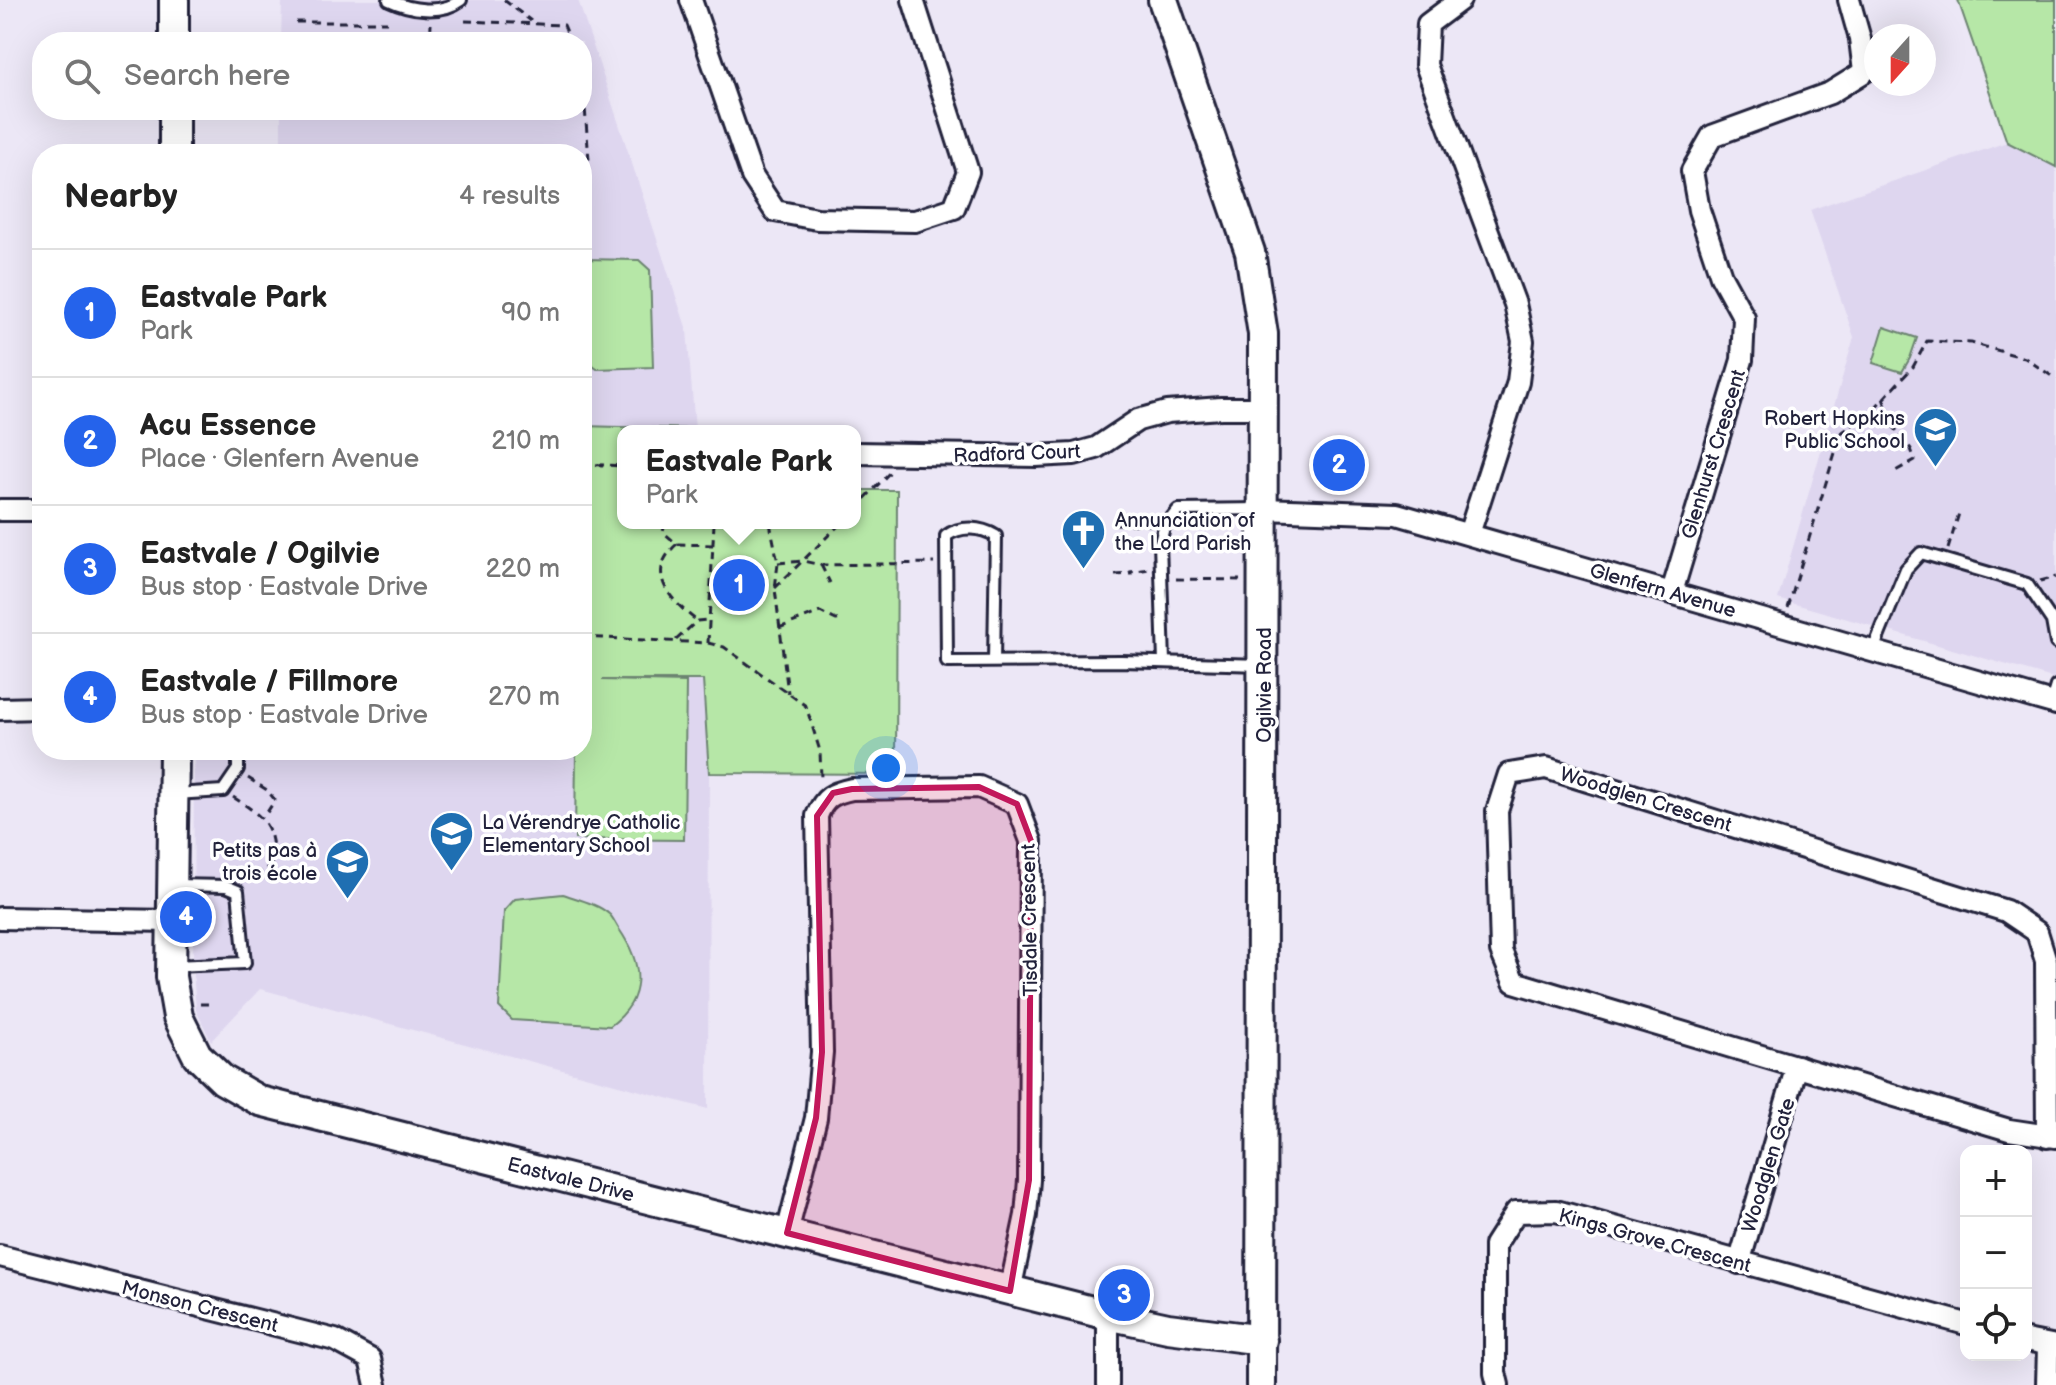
<!DOCTYPE html>
<meta charset="utf-8">
<style>
:root{--surface:#fff;--page:#f2f2f2;--text:#222;--muted:#767676;--line:#e0e0e0;--accent:#2563eb}
body{margin:0;font-family:"Balsamiq Sans",sans-serif;background:var(--page);color:var(--text)}
.controls{position:absolute;right:24px;bottom:24px;display:grid;overflow:hidden;border-radius:16px;box-shadow:0 8px 32px #0002}
.controls button{width:72px;height:72px;display:grid;place-items:center;padding:0;border:0;border-bottom:2px solid var(--line);background:var(--surface);color:var(--text);font:40px sans-serif}
.compass{position:absolute;left:1864px;top:24px;width:72px;height:72px;border-radius:50%;background:var(--surface);box-shadow:0 8px 32px #0002;rotate:201deg}
.you{position:absolute;left:886px;top:768px;width:28px;height:28px;margin:-20px;border:6px solid #fff;border-radius:50%;background:#1a73e8;box-shadow:0 0 0 12px #1a73e833}
.badge{display:grid;place-items:center;width:52px;height:52px;border-radius:50%;background:var(--accent);color:#fff;font-size:26px;font-weight:700}
.pin{position:absolute;translate:-50% -50%;border:4px solid #fff;box-shadow:0 2px 8px #0006}
.popup{position:absolute;left:617px;top:425px;width:244px;height:104px;box-sizing:border-box;display:grid;place-content:center;border-radius:16px;background:var(--surface);filter:drop-shadow(0 2px 6px #0005);font-size:26px;white-space:nowrap;color:var(--muted)}
.popup b{font-size:30px;color:var(--text)}
.popup::after{content:'';position:absolute;left:50%;top:100%;margin-left:-16px;border:16px solid transparent;border-top-color:var(--surface)}
.list{margin:0;padding:0;list-style:none}
h2{display:flex;justify-content:space-between;align-items:center;height:104px;margin:0;padding:0 32px;font-size:34px}
h2 small{font-size:26px;font-weight:400;color:var(--muted)}
.list li{display:grid;grid-template-columns:52px 1fr auto;gap:24px;align-items:center;box-sizing:border-box;height:128px;padding:0 32px;border-top:2px solid var(--line)}
.list b{display:block;font-size:30px;white-space:nowrap}
.list p{margin:0;font-size:26px;white-space:nowrap;color:var(--muted)}
.list em{font-size:26px;font-style:normal;color:var(--muted)}
.icon{flex:none;width:44px;height:44px;fill:none;stroke:currentColor;stroke-width:2;stroke-linecap:round;stroke-linejoin:round}
.map{position:relative;flex:none;width:2056px;height:1385px;overflow:hidden}
.search{position:absolute;background:var(--surface);box-shadow:0 8px 32px #0002;left:32px;top:32px;width:560px;height:88px;display:flex;align-items:center;gap:20px;box-sizing:border-box;padding:0 28px;border-radius:32px;color:var(--muted);font-size:30px}
.panel{position:absolute;background:var(--surface);box-shadow:0 8px 32px #0002;left:32px;top:144px;width:560px;height:616px;border-radius:32px}
.map>svg:first-child{display:block}
</style>
<div class="map">
<svg width="2056" height="1385" viewBox="0 0 2056 1385">
<rect width="100%" height="100%" fill="#ece7f6"/>
<filter id="ink" filterUnits="userSpaceOnUse"><feTurbulence type="fractalNoise" baseFrequency=".0125" numOctaves="2"/><feDisplacementMap in="SourceGraphic" scale="16" xChannelSelector="R" yChannelSelector="G"/><feConvolveMatrix kernelMatrix="1 2 1 2 8 2 1 2 1" color-interpolation-filters="sRGB"/></filter>
<g filter="url(#ink)">
<!-- built -->
<g fill="#ded6ef">
<polygon points="282,0 578,0 687,330 695,429 582,426 582,154 281,154 281,110 582,110 582,42 281,42"/>
<polygon points="2007,142 2056,167 2056,679 1778,599 1854,337 1810,210"/>
<polygon points="582,680 703,680 709,773 708,1109 260,989 211,1041 196,1010 193,970 194,750 582,750"/>
</g>
<!-- green -->
<g fill="#b6e7a7" stroke="#6c8471" stroke-width="2">
<polygon points="1958,0 2056,0 2056,167 2007,142"/>
<polygon points="582,259 639,260 650,270 653,367 597,369 582,358"/>
<polygon points="1884,327 1917,338 1910,358 1902,372 1873,363"/>
<polygon points="582,426 695,429 695,431 623,431 623,523 855,523 855,490 897,490 896,774 709,773 703,680 602,680 686,682 684,840 575,839 576,750 582,750"/>
<path d="M563,894C577,899 598,904 609,914C613,917 616,925 619,929C643,964 647,999 610,1026L512,1020L499,1007L504,911L515,899Z"/>
</g>
<g fill="none" stroke-linecap="round" stroke-linejoin="round">
<defs>
<g id="lane">
<path d="M389,0C410,10 441,15 461,0"/>
<polyline points="1873,650 1906,569 1921,553 2027,584 2052,621 2056,643"/>
<path d="M994,661L996,536C981,527 961,525 946,536L947,662L1121,661L1262,665"/>
<polyline points="1164,662 1160,543 1164,527 1178,510 1262,509"/>
<polyline points="2051,702 2056,686"/>
<polyline points="175,794 223,791 238,769 238,750"/>
<polyline points="173,966 245,963 238,891 226,886 176,885"/>
</g>
<g id="street">
<polyline points="691,0 752,176 775,211 817,219 915,221 954,208 968,172 913,0"/>
<polyline points="1460,0 1428,24 1426,65 1515,304 1523,341 1518,382 1469,534"/>
<polyline points="855,453 1036,456 1074,454 1096,448 1138,420 1167,412 1221,408 1264,408"/>
<polyline points="1264,509 1397,514 2056,704"/>
<polyline points="0,510 42,510"/>
<polyline points="1672,592 1742,360 1744,318 1721,276 1699,210 1692,171 1712,136 1830,93 1864,72 1860,39 1849,0"/>
<polyline points="0,709 42,708"/>
<polyline points="0,918 171,921"/>
<polyline points="2047,1137 2046,961 2037,932 2006,911 1546,768 1509,774 1497,811 1501,951 1514,982 2009,1130 2056,1137"/>
<path d="M787,1233L816,1118L822,1052L817,816C824,797 833,793 852,789L979,787L1017,804L1031,841L1029,1180L1026,1215L1010,1291"/>
<polyline points="0,1256 335,1340 370,1359 376,1385"/>
<polyline points="1739,1263 1797,1066"/>
<polyline points="2026,1340 2056,1346"/>
<polyline points="1108,1385 1108,1315"/>
<polyline points="1498,1385 1495,1373 1495,1245 1516,1212 1556,1211 1966,1324"/>
<polyline points="2047,1385 2048,1346"/>
</g>
<g id="secondary">
<polyline points="1163,0 1250,252 1263,334 1261,1385"/>
<polyline points="174,42 174,0"/>
<polyline points="174,154 174,110"/>
<polyline points="174,750 171,977 178,1017 197,1055 223,1080 260,1101 1108,1315 1168,1328 1262,1340"/>
</g>
</defs>
<!-- lane casing -->
<use href="#lane" stroke="#22223b" stroke-width="16"/>
<!-- street casing -->
<use href="#street" stroke="#22223b" stroke-width="26"/>
<!-- secondary casing -->
<use href="#secondary" stroke="#22223b" stroke-width="34"/>
<!-- path -->
<g stroke="#22223b" stroke-width="3" stroke-dasharray="8 6" stroke-linecap="butt">
<polyline points="504,0 531,21"/>
<polyline points="465,21 564,25 571,42"/>
<polyline points="296,22 387,22"/>
<polyline points="430,42 431,24"/>
<polyline points="582,68 589,160 582,171"/>
<polyline points="1883,398 1893,426 1911,449 1915,460 1892,473"/>
<polyline points="582,464 623,466"/>
<polyline points="855,509 890,472"/>
<polyline points="665,523 663,532 677,544 713,545"/>
<polyline points="770,523 778,563 775,589 788,693"/>
<polyline points="1116,524 1152,525"/>
<path d="M677,544C643,574 672,601 697,621"/>
<polyline points="1948,549 1960,510"/>
<polyline points="778,563 803,561 821,565 934,563"/>
<polyline points="821,565 830,583"/>
<polyline points="1115,575 1131,574 1130,572 1149,569"/>
<polyline points="1176,579 1240,580"/>
<polyline points="2040,581 2056,577"/>
<polyline points="775,588 841,523"/>
<polyline points="1788,608 1841,433 1871,412 1913,367 1927,341 1971,343 2025,358 2056,379"/>
<polyline points="779,628 820,612 836,620 843,619"/>
<polyline points="582,637 708,643 724,647 806,706 820,751 821,779"/>
<polyline points="676,640 697,621 709,620"/>
<polyline points="708,643 714,523"/>
<polyline points="248,778 267,790 275,800 264,817"/>
<path d="M233,797C265,818 273,824 274,863L248,881"/>
<polyline points="200,1004 209,1004"/>
</g>
<!-- lane -->
<use href="#lane" stroke="#fff" stroke-width="10"/>
<!-- street -->
<use href="#street" stroke="#fff" stroke-width="20"/>
<!-- secondary -->
<use href="#secondary" stroke="#fff" stroke-width="28"/>
</g>
</g>
<!-- marked area -->
<path fill="#c2185b" fill-opacity="0.2" stroke="#c2185b" stroke-width="6" stroke-linejoin="round" d="M979,787L1017,804L1031,841L1029,1180L1010,1291L787,1233L816,1118L822,1052L817,816L833,793L852,789Z"/>
<!-- icons -->
<defs>
<symbol id="school-pin" viewBox="-11 -11 22 30"><path d="M0 17L-7.5 6A9.5 9.5 0 1 1 7.5 6Z" fill="#1f6fb2" stroke="#fff"/><path d="M0-5L7-2L0 1L-7-2ZM-4 1L0 2.5L4 1V4Q0 6-4 4Z" fill="#fff"/></symbol>
<symbol id="church-pin" viewBox="-11 -11 22 30"><path d="M0 17L-7.5 6A9.5 9.5 0 1 1 7.5 6Z" fill="#1f6fb2" stroke="#fff"/><path d="M-1.2-6h2.4v3.5h3.3v2.4h-3.3V6h-2.4V-.1h-3.3v-2.4h3.3Z" fill="#fff"/></symbol>
</defs>
<g fill-rule="evenodd">
<use href="#school-pin" x="1910" y="404" width="51" height="69"/>
<use href="#church-pin" x="1058" y="506" width="51" height="69"/>
<use href="#school-pin" x="426" y="808" width="51" height="69"/>
<use href="#school-pin" x="322" y="836" width="51" height="69"/>
</g>
<g text-anchor="middle" stroke-width="7" stroke-linejoin="round" paint-order="stroke">
<!-- poi labels -->
<g font-size="20" fill="#22223b" stroke="#fff" text-anchor="end">
<text x="1905" y="425">Robert Hopkins<tspan x="1905" dy="23">Public School</tspan></text>
<text x="1115" y="527" text-anchor="start">Annunciation of<tspan x="1115" dy="23">the Lord Parish</tspan></text>
<text x="482" y="829" text-anchor="start">La Vérendrye Catholic<tspan x="482" dy="23">Elementary School</tspan></text>
<text x="317" y="857">Petits pas à<tspan x="317" dy="23">trois école</tspan></text>
</g>
<!-- street labels -->
<g font-size="20" fill="#22223b" stroke="#fff">
<text transform="translate(1017 453) rotate(-2)" y="7">Radford Court</text>
<text transform="translate(1713 454) rotate(-73)" y="7">Glenhurst Crescent</text>
<text transform="translate(1663 590) rotate(16)" y="7">Glenfern Avenue</text>
<text transform="translate(1264 685) rotate(-90)" y="7">Ogilvie Road</text>
<text transform="translate(1646 799) rotate(17)" y="7">Woodglen Crescent</text>
<text transform="translate(1029 920) rotate(-91)" y="7">Tisdale Crescent</text>
<text transform="translate(1768 1165) rotate(-73)" y="7">Woodglen Gate</text>
<text transform="translate(571 1179) rotate(14)" y="7">Eastvale Drive</text>
<text transform="translate(1655 1240) rotate(15)" y="7">Kings Grove Crescent</text>
<text transform="translate(200 1306) rotate(14)" y="7">Monson Crescent</text>
</g>
</g>
</svg>
<div class="controls">
<button>+</button>
<button>−</button>
<button><svg class="icon" aria-label="locate" viewBox="0 0 24 24"><circle cx="12" cy="12" r="6"/><path d="M12 2v4M12 18v4M2 12h4M18 12h4"/></svg></button>
</div>
<svg class="compass" viewBox="-18 -18 36 36"><path d="M0-13l5 13h-10z" fill="#e53935"/><path d="M0 13l5-13h-10z" fill="#767676"/></svg>
<div class="you"></div>
<div class="pin badge" style="left:739px;top:585px">1</div>
<div class="popup"><b>Eastvale Park</b>Park</div>
<div class="pin badge" style="left:1339px;top:465px">2</div>
<div class="pin badge" style="left:1124px;top:1295px">3</div>
<div class="pin badge" style="left:186px;top:917px">4</div>
<div class="search"><svg class="icon" aria-label="search" viewBox="0 0 24 24"><circle cx="10" cy="10" r="6"/><path d="M15 15l6 6"/></svg>Search here</div>
<section class="panel">
<h2>Nearby<small>4 results</small></h2>
<ul class="list">
<li><span class="badge">1</span><div><b>Eastvale Park</b><p>Park</p></div><em>90 m</em></li>
<li><span class="badge">2</span><div><b>Acu Essence</b><p>Place · Glenfern Avenue</p></div><em>210 m</em></li>
<li><span class="badge">3</span><div><b>Eastvale / Ogilvie</b><p>Bus stop · Eastvale Drive</p></div><em>220 m</em></li>
<li><span class="badge">4</span><div><b>Eastvale / Fillmore</b><p>Bus stop · Eastvale Drive</p></div><em>270 m</em></li>
</ul>
</section>
</div>
